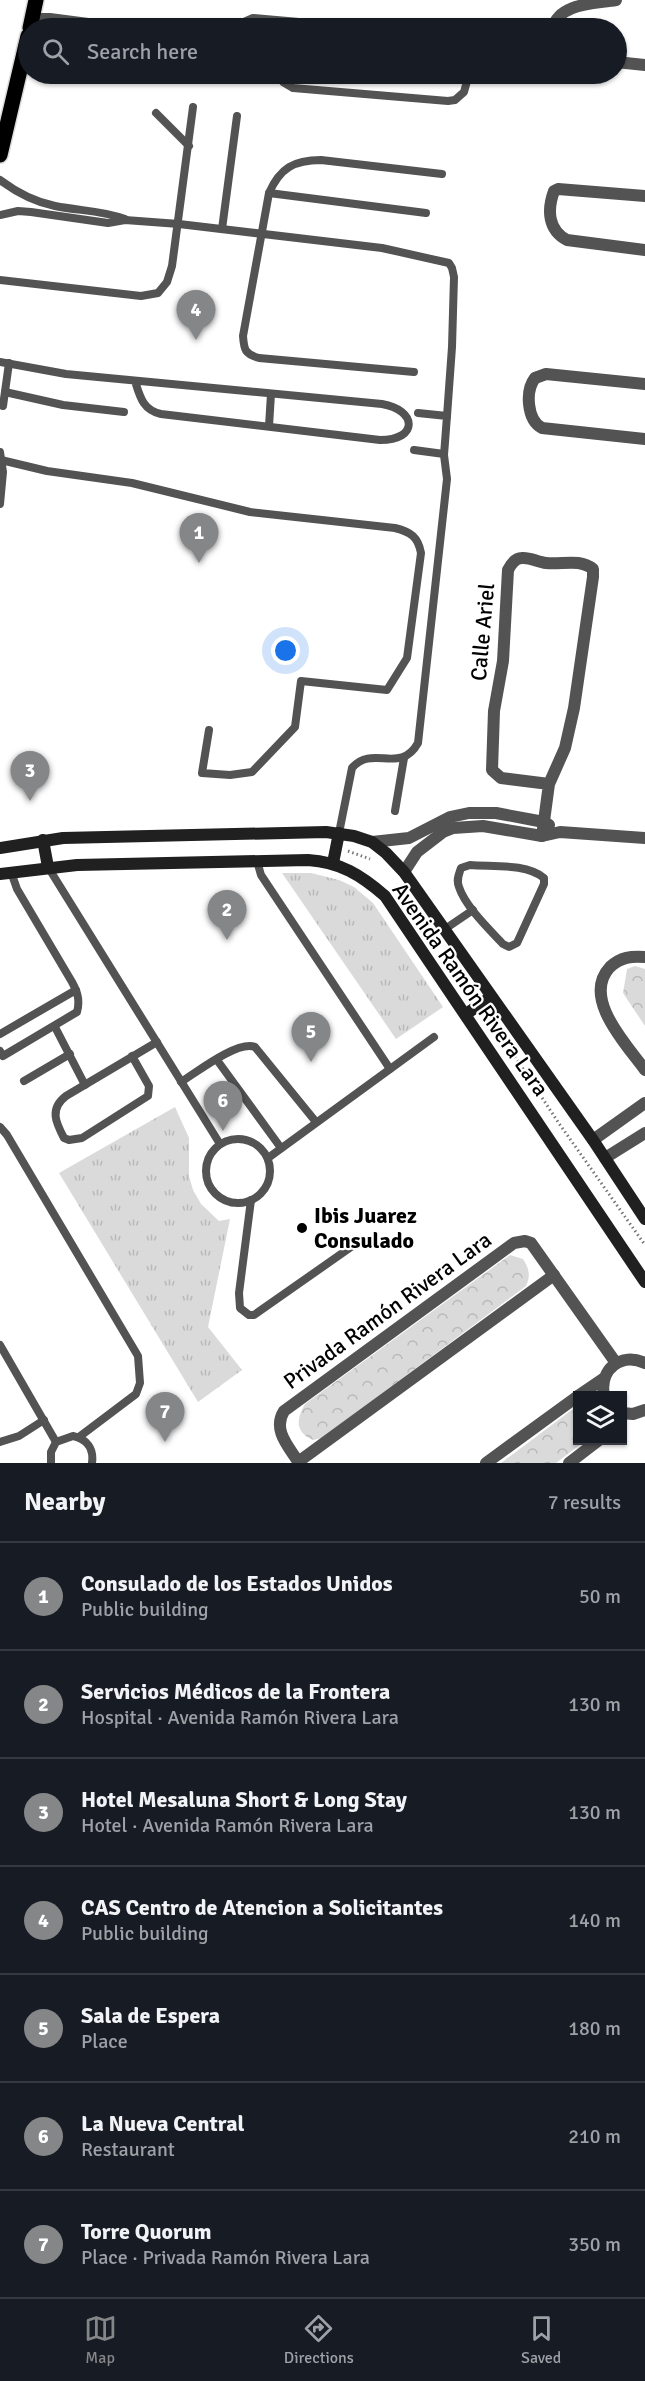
<!DOCTYPE html>
<meta charset="utf-8">
<style>
:root{--surface:#171b24;--page:#242831;--text:#f1f3f6;--muted:#9ea1a6;--line:#363941;--accent:#858687}
body{margin:0;font-family:Signika,sans-serif;background:var(--page);color:var(--text)}
.controls{position:absolute;right:18px;bottom:18px;display:grid;overflow:hidden;border-radius:0px;box-shadow:0 2px 4px #0004}
.controls button{width:54px;height:54px;display:grid;place-items:center;padding:0;border:0;border-bottom:2px solid var(--line);background:var(--surface);color:var(--text);font:30px sans-serif}
.you{position:absolute;left:286px;top:651px;width:21px;height:21px;margin:-15px;border:4px solid #fff;border-radius:50%;background:#1a73e8;box-shadow:0 0 0 9px #1a73e833}
.badge{display:grid;place-items:center;width:39px;height:39px;border-radius:50%;background:var(--accent);color:#fff;font-size:20px;font-weight:700}
.pin{position:absolute;translate:-50% -50px;filter:drop-shadow(0 2px 3px #0008)}
.pin::after{content:'';position:absolute;top:32px;width:21px;height:18px;background:inherit;clip-path:polygon(0 0,100% 0,50% 100%)}
.list{margin:0;padding:0;list-style:none}
h2{display:flex;justify-content:space-between;align-items:center;height:78px;margin:0;padding:0 24px;font-size:26px}
h2 small{font-size:20px;font-weight:400;color:var(--muted)}
.list li{display:grid;grid-template-columns:39px 1fr auto;gap:18px;align-items:center;box-sizing:border-box;height:108px;padding:0 24px;border-top:2px solid var(--line)}
.list b{display:block;font-size:22px;white-space:nowrap}
.list p{margin:0;font-size:20px;white-space:nowrap;color:var(--muted)}
.list em{font-size:20px;font-style:normal;color:var(--muted)}
.icon{flex:none;width:33px;height:33px;fill:none;stroke:currentColor;stroke-width:2;stroke-linecap:round;stroke-linejoin:round}
.map{position:relative;flex:none;width:645px;height:1463px;overflow:hidden}
.search{position:absolute;background:var(--surface);box-shadow:0 2px 4px #0004;left:18px;right:18px;top:18px;height:66px;display:flex;align-items:center;gap:15px;box-sizing:border-box;padding:0 21px;border-radius:33px;color:var(--muted);font-size:22px}
.sheet{height:834px;background:var(--surface)}
nav{display:flex;justify-content:space-around;align-items:center;box-sizing:border-box;height:84px;border-top:2px solid var(--line);background:var(--surface);font-size:16px;color:var(--muted)}
nav a{display:grid;justify-items:center;gap:3px}
nav .on{color:var(--accent)}
.map>svg:first-child{display:block}
</style>
<div class="map">
<svg width="645" height="1463" viewBox="0 0 645 1463">
<defs>
<pattern id="grass-tufts" width="24" height="20" patternUnits="userSpaceOnUse" patternTransform="scale(1.5)"><rect width="24" height="20" fill="#dadada"/><path d="M3 7l-1-3M5 7V3M7 7l1-3M15 17l-1-3M17 17v-4M19 17l1-3" fill="none" stroke="#b9b9b9"/></pattern>
<pattern id="park-crowns" width="20" height="18" patternUnits="userSpaceOnUse" patternTransform="scale(1.5)"><rect width="20" height="18" fill="#dadada"/><path d="M2 6a3 3 0 1 1 6 0M12 15a3 3 0 1 1 6 0" fill="none" stroke="#b9b9b9"/></pattern>
</defs>
<rect width="100%" height="100%" fill="#fff"/>
<!-- grass -->
<g fill="url(#grass-tufts)">
<polygon points="282,873 311,873 339,880 354,887 373,903 443,1007 396,1039"/>
<polygon points="175,1107 189,1138 189,1176 193,1190 201,1204 219,1221 230,1219 208,1327 242,1370 198,1402 59,1173"/>
</g>
<!-- park -->
<g fill="url(#park-crowns)">
<polygon points="635,966 645,969 645,1026 623,993 627,969"/>
<path d="M510,1255L523,1259C529,1269 531,1275 526,1286L322,1438L313,1440C295,1432 296,1419 305,1404Z"/>
<polygon points="577,1406 578,1440 585,1441 556,1463 501,1463"/>
</g>
<g fill="none" stroke-linecap="round" stroke-linejoin="round">
<defs>
<g id="primary">
<polyline points="30,28 36,0"/>
<polyline points="0,155 28,36"/>
</g>
</defs>
<!-- primary casing -->
<use href="#primary" stroke="#dbdbdb" stroke-width="18"/>
<!-- path -->
<g stroke="#757575" stroke-width="3" stroke-dasharray="1.5 3" stroke-linecap="butt">
<polyline points="348,851 370,859"/>
<polyline points="510,1049 558,1122 645,1245"/>
</g>
<!-- lane -->
<g stroke="#535353" stroke-width="8">
<polyline points="33,17 50,17 134,28"/>
<polyline points="241,28 244,22 253,18 344,26 464,28"/>
<polyline points="278,74 283,82 293,88 448,101 455,100 464,92 469,74"/>
<polyline points="156,113 189,146"/>
<path d="M0,180C16,192 35,202 55,206C80,211 101,210 125,219"/>
<polyline points="269,193 426,213"/>
<polyline points="0,215 18,211 31,212 108,223 125,220 179,224 382,248 449,263 452,268 454,277 452,347 447,416"/>
<polyline points="222,229 237,116"/>
<polyline points="0,280 141,296 158,293 167,282 172,266 193,107"/>
<path d="M0,362L66,374L382,404C417,410 419,440 380,440L161,414C143,410 140,397 135,381"/>
<path d="M414,372L259,358C245,354 244,350 243,336L269,193C280,168 294,160 321,160L442,174"/>
<polyline points="5,392 63,405 124,412"/>
<polyline points="3,406 9,363"/>
<polyline points="269,426 271,394"/>
<polyline points="414,450 444,454"/>
<polyline points="0,452 3,472 0,504"/>
<path d="M1,460L47,471L132,483L250,512L395,528C411,532 418,537 421,553L407,658L387,690L301,681L295,727L252,772L230,775L202,773L209,730"/>
<polyline points="395,811 404,758"/>
<path d="M339,833L352,768C373,744 400,775 418,743L447,479L444,455L447,416L418,413"/>
<polyline points="257,861 261,875 390,1069"/>
<path d="M470,865C492,867 526,863 544,878V884L517,943L509,947L503,944C489,929 465,906 459,887C456,880 459,874 461,868Z"/>
<polyline points="48,867 220,1144"/>
<polyline points="445,929 473,910"/>
<polyline points="55,1027 85,1085"/>
<polyline points="0,1034 76,990"/>
<path d="M0,1051L3,1056L77,1012C80,1001 78,993 72,982L17,889L11,872"/>
<path d="M132,1056L149,1086L148,1096L82,1138L69,1140L64,1138C56,1123 49,1109 66,1096L157,1042"/>
<polyline points="217,1060 281,1148"/>
<polyline points="24,1081 70,1054"/>
<path d="M181,1082C197,1072 238,1040 255,1047L316,1122"/>
<polyline points="0,1127 7,1135 138,1356 140,1383 136,1394 79,1437"/>
<circle cx="238" cy="1171" r="32"/>
<polyline points="268,1158 434,1037"/>
<polyline points="251,1200 239,1293 240,1308 249,1315 254,1315 361,1240"/>
<polyline points="0,1345 56,1442"/>
<polyline points="0,1442 19,1436 44,1420"/>
<path d="M51,1463V1452L56,1442L73,1436C87,1439 94,1449 92,1463"/>
</g>
<!-- street -->
<g stroke="#535353" stroke-width="12">
<path d="M553,28C559,3 594,4 616,0"/>
<polyline points="616,62 645,65"/>
<path d="M645,196L558,189L554,191C547,210 548,230 567,240L645,250"/>
<path d="M645,384L546,374L535,378C525,391 527,420 542,428L645,439"/>
<path d="M542,836L549,784L565,748L574,708L593,577V569C579,558 562,565 546,563C538,562 529,557 522,558C515,558 511,564 508,570L503,661L494,711L492,770L501,778L549,784"/>
<polyline points="372,842 409,838 450,817 469,813 496,813 544,822 549,825"/>
<polyline points="404,872 417,852 443,832 453,828 483,826 542,836 560,832 645,838"/>
<path d="M645,957C631,956 621,957 610,967C581,998 627,1045 645,1070"/>
<polyline points="593,1140 645,1103"/>
<polyline points="605,1158 645,1133"/>
<polyline points="578,1396 603,1379"/>
<path d="M604,1396C599,1369 621,1352 645,1363"/>
<polyline points="622,1413 633,1414 645,1410"/>
<polyline points="298,1462 554,1275"/>
<path d="M299,1463C289,1447 272,1430 284,1411L514,1243L525,1241L531,1243L616,1363"/>
<polyline points="486,1463 578,1396"/>
<polyline points="569,1463 599,1440"/>
</g>
<!-- secondary -->
<g stroke="#202020" stroke-width="12">
<polyline points="43,840 48,867"/>
<polyline points="0,848 63,838 326,832 354,836 372,842 386,853 404,872 593,1140 645,1219"/>
<polyline points="333,863 339,833"/>
<path d="M0,874L77,865L308,860C340,862 361,875 385,896L645,1282"/>
<polyline points="466,1014 491,997"/>
</g>
<!-- primary -->
<use href="#primary" stroke="#000" stroke-width="15"/>
</g>
<!-- markers -->
<circle fill="#000" stroke="#fff" stroke-width="2" cx="302" cy="1228" r="6"/>
<g text-anchor="middle" stroke-width="4.5" stroke-linejoin="round" paint-order="stroke">
<!-- street labels -->
<g font-size="22" fill="#000" stroke="#fff">
<text transform="translate(482 632) rotate(-85)" y="8">Calle Ariel</text>
<text transform="translate(471 989) rotate(55)" y="8">Avenida Ramón Rivera Lara</text>
<text transform="translate(387 1310) rotate(-36)" y="8">Privada Ramón Rivera Lara</text>
</g>
<!-- poi labels -->
<g font-size="22" font-weight="bold" fill="#000" stroke="#fff" text-anchor="start">
<text x="314" y="1223">Ibis Juarez<tspan x="314" dy="25">Consulado</tspan></text>
</g>
</g>
</svg>
<div class="controls">
<button><svg class="icon" aria-label="layers" viewBox="0 0 24 24"><path d="M12 4l9 5-9 5-9-5zM3 14l9 5 9-5"/></svg></button>
</div>
<div class="you"></div>
<div class="pin badge" style="left:199px;top:563px">1</div>
<div class="pin badge" style="left:227px;top:940px">2</div>
<div class="pin badge" style="left:30px;top:801px">3</div>
<div class="pin badge" style="left:196px;top:340px">4</div>
<div class="pin badge" style="left:311px;top:1062px">5</div>
<div class="pin badge" style="left:223px;top:1131px">6</div>
<div class="pin badge" style="left:165px;top:1442px">7</div>
<div class="search"><svg class="icon" aria-label="search" viewBox="0 0 24 24"><circle cx="10" cy="10" r="6"/><path d="M15 15l6 6"/></svg>Search here</div>
</div>
<section class="sheet">
<h2>Nearby<small>7 results</small></h2>
<ul class="list">
<li><span class="badge">1</span><div><b>Consulado de los Estados Unidos</b><p>Public building</p></div><em>50 m</em></li>
<li><span class="badge">2</span><div><b>Servicios Médicos de la Frontera</b><p>Hospital · Avenida Ramón Rivera Lara</p></div><em>130 m</em></li>
<li><span class="badge">3</span><div><b>Hotel Mesaluna Short &amp; Long Stay</b><p>Hotel · Avenida Ramón Rivera Lara</p></div><em>130 m</em></li>
<li><span class="badge">4</span><div><b>CAS Centro de Atencion a Solicitantes</b><p>Public building</p></div><em>140 m</em></li>
<li><span class="badge">5</span><div><b>Sala de Espera</b><p>Place</p></div><em>180 m</em></li>
<li><span class="badge">6</span><div><b>La Nueva Central</b><p>Restaurant</p></div><em>210 m</em></li>
<li><span class="badge">7</span><div><b>Torre Quorum</b><p>Place · Privada Ramón Rivera Lara</p></div><em>350 m</em></li>
</ul>
</section>
<nav>
<a class="on"><svg class="icon" aria-label="map" viewBox="0 0 24 24"><path d="M3 6l6-2 6 2 6-2v14l-6 2-6-2-6 2zM9 4v14M15 6v14"/></svg>Map</a>
<a><svg class="icon" aria-label="directions" viewBox="0 0 24 24"><path d="M12 3l9 9-9 9-9-9zM9 14v-3h6M13 9l2 2-2 2"/></svg>Directions</a>
<a><svg class="icon" aria-label="saved" viewBox="0 0 24 24"><path d="M7 4h10v16l-5-4-5 4z"/></svg>Saved</a>
</nav>
